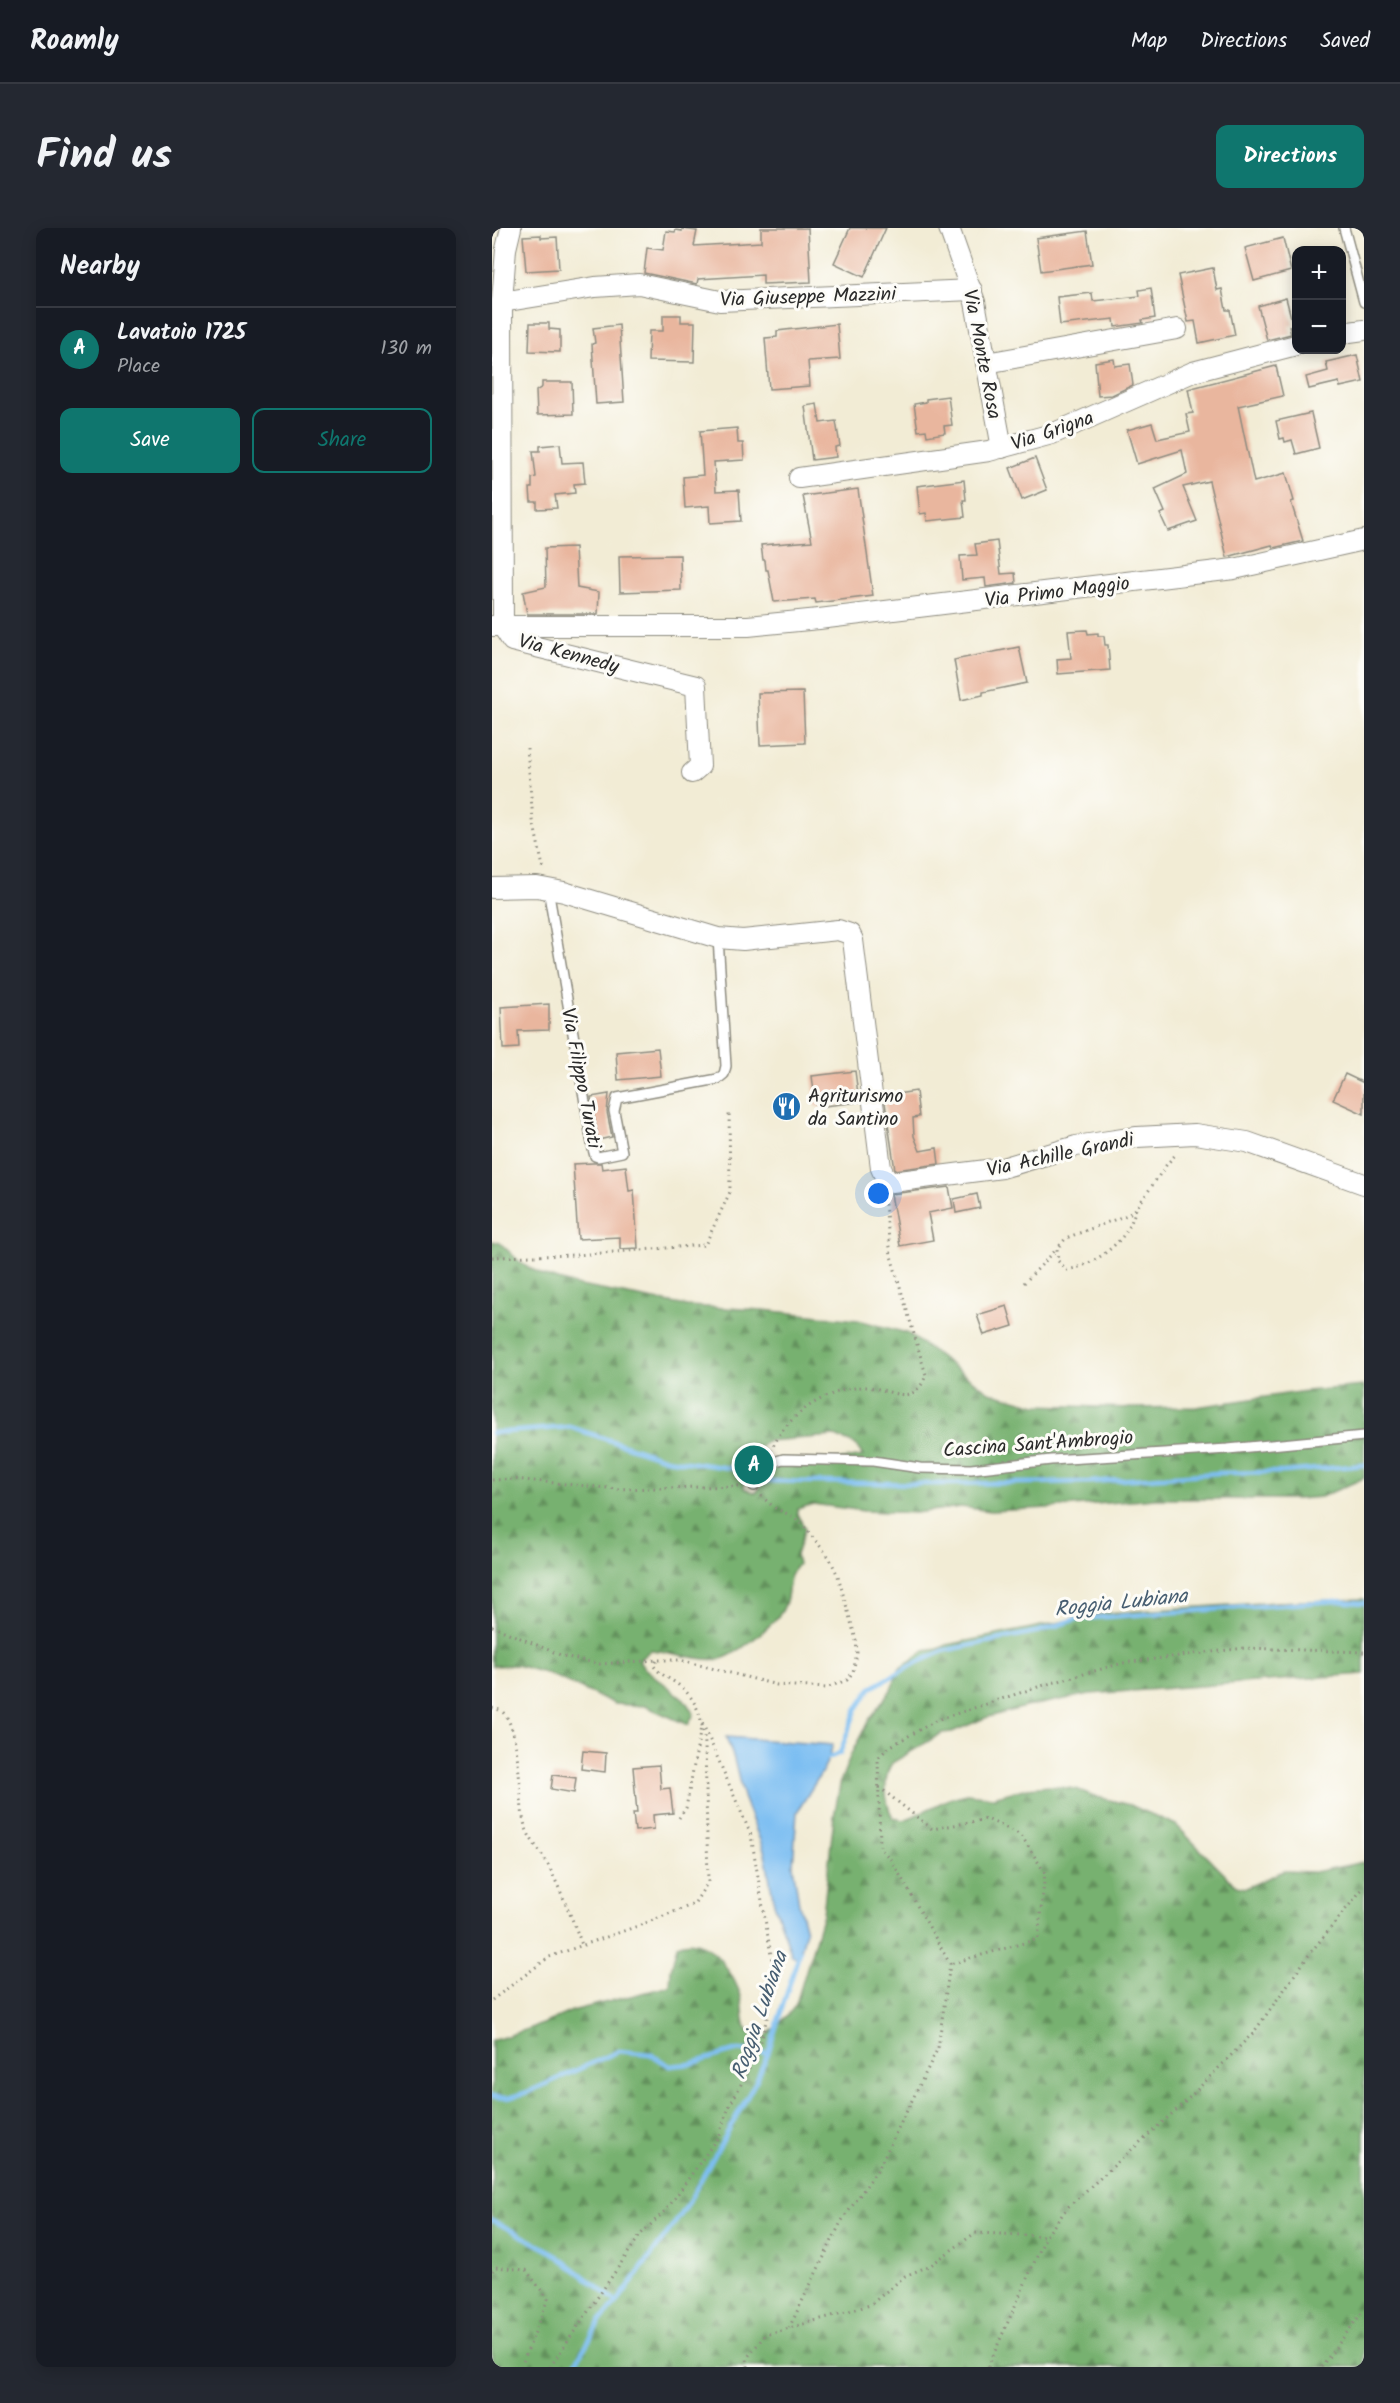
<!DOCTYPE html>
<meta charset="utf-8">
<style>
:root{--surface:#171b24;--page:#242831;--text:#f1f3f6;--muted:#9ea1a6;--line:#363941;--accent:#0f766e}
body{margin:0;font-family:Kalam,sans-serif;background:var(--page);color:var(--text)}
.controls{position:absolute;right:18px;top:18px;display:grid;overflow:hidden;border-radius:12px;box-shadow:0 3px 15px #0003}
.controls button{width:54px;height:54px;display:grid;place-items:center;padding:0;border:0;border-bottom:2px solid var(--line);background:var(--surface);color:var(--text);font:30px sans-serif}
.you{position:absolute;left:387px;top:966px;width:21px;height:21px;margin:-15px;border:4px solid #fff;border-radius:50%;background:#1a73e8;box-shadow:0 0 0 9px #1a73e833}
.badge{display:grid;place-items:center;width:39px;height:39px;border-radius:50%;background:var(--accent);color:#fff;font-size:20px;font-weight:700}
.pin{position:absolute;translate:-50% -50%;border:3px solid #fff;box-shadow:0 2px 6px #0006}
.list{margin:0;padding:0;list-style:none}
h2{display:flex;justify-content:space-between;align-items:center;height:78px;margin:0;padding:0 24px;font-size:26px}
h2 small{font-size:20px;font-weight:400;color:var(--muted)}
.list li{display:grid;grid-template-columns:39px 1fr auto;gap:18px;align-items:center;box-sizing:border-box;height:84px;padding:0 24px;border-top:2px solid var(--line)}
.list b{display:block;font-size:22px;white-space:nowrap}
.list p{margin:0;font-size:20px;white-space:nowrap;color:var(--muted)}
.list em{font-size:20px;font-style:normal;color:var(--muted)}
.actions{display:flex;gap:12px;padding:18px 24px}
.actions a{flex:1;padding:14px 0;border:2px solid var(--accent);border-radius:12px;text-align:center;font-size:21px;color:var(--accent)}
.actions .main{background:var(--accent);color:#fff}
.map{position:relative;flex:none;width:872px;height:2139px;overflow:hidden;border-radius:12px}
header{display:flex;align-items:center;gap:36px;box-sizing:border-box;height:84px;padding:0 30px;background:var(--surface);border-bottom:2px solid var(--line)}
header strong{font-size:28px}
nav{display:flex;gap:33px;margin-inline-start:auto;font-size:21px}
.intro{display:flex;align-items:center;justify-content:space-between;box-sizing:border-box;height:144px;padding:0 36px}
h1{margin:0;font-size:42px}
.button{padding:15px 27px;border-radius:12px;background:var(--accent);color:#fff;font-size:21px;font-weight:700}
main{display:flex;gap:36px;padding:0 36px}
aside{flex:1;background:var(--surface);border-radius:12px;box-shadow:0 3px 15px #0003}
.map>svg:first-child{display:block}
</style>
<header>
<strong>Roamly</strong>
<nav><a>Map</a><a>Directions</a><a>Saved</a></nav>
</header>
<div class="intro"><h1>Find us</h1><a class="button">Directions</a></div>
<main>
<aside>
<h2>Nearby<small></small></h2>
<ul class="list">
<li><span class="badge">A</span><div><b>Lavatoio 1725</b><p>Place</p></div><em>130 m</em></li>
</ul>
<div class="actions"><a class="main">Save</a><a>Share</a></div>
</aside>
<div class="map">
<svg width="872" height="2139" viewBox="0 0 872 2139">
<defs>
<pattern id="forest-firs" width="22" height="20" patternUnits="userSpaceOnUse" patternTransform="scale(1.5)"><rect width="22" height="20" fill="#77b170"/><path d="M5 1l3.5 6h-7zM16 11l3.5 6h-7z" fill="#62905c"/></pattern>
</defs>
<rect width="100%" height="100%" fill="#fdfcf7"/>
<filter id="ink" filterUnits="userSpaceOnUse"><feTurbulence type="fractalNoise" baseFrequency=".0167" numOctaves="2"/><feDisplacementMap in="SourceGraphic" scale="12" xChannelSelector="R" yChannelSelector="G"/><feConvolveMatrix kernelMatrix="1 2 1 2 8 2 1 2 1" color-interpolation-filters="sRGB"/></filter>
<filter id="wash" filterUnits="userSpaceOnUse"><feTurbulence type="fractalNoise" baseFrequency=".008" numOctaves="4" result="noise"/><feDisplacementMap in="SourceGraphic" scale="24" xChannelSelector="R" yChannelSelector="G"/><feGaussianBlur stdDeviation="1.35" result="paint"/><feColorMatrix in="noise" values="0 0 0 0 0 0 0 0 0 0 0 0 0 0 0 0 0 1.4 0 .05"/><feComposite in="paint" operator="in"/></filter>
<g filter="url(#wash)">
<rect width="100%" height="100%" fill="#f2ecd5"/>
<!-- forest -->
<g fill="url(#forest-firs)" stroke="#516e4e" stroke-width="1.5" fill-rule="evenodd">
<path d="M0,1013L8,1015L30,1036L53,1048L83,1057L195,1078L271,1082L366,1092L415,1105L497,1164L544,1177L641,1180L704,1179L814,1163L872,1158V1250L829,1269L806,1271H663L557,1280L499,1283L469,1279L423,1285L372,1283L321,1276L305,1281V1286L313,1300L304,1327L306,1336C292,1351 300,1367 290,1383C281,1397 244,1428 228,1431C210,1434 178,1423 159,1422L147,1432L152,1440L192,1471L202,1486L196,1497L153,1478L123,1476L57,1446L24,1437L0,1438ZM343,1208L363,1216L371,1228L319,1236H290L282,1239L264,1265L252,1260L254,1232L274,1213Z"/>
<path d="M872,1371V1446L598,1466L533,1479L493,1490L460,1504L450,1505L400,1535C390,1550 393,1575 401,1590L412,1592L422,1588L459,1570L475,1566L501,1569L535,1560L558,1558L584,1561L605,1569L638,1577L684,1597L744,1658L754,1660L791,1643L822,1644L872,1634V2139H0V1813L51,1796L80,1783L178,1758L179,1742L185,1717C214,1704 238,1740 248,1765C255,1785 245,1799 268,1814L300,1782L304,1776L331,1686L342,1588L349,1552L359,1526L377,1492L399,1462L407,1441L432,1423L446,1421L455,1417L614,1385L785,1374Z"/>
</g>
<!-- water -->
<polygon fill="#7cbef2" stroke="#54748e" stroke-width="1.5" points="234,1509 341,1517 333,1539 305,1584 301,1637 307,1676 314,1703 307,1729 300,1728 282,1675 273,1625 251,1569 242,1531"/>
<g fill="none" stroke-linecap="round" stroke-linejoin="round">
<!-- stream -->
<g stroke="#7cbef2" stroke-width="4.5">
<polyline points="0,1205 78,1199 174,1231 251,1242"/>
<polyline points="271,1253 437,1256 598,1254 726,1245 792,1244 872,1237"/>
<polyline points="336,1530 348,1525 364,1482 379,1460 426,1434 451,1423 548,1403 585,1391 844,1373 872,1375"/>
<polyline points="0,1869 16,1870 36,1864 127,1823 158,1826 178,1838 198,1836 246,1822 276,1825"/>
<polyline points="0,1992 62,2025 125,2074"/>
<polyline points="81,2139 109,2092 125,2074 191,1984 264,1853 276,1825 308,1723"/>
</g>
</g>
<g id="blocks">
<!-- building -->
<g fill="#e9b69e">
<polygon points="269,0 316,0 319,54 271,56 271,47 206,51 205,56 152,45 155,20 171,22 174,3 183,4 184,2 190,3 190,1 205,3 202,18 269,14"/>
<polygon points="358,0 394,0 372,49 342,35"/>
<polygon points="595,3 600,36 549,43 544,10"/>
<polygon points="49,7 49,10 65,9 67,41 34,43 31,8"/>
<polygon points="791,10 799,43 762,53 753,20"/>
<polygon points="721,40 725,62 730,61 734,82 738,82 743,107 707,115 703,93 696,94 686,47"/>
<polygon points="659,60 663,90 650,92 651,95 623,99 622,91 568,97 565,69 600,65 601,73 648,68 647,62"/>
<polygon points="794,70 801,97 797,98 799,106 775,112 766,78"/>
<polygon points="171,87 189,87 189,94 203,94 202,134 156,133 157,103 171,103"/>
<polygon points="38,95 57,95 57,101 68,102 68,124 37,123"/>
<polygon points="345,96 348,131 316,133 318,158 277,161 273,110 285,109 285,103"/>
<polygon points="127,97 132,174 104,176 100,116 103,115 101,100"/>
<polygon points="865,127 871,154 848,159 847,154 817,161 814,149 836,143 834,134"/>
<polygon points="622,131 623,138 638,136 641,157 620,167 606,168 603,134"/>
<polygon points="784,138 791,168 746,178 762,254 794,245 802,273 799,274 811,313 781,320 780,317 735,329 717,253 691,259 705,293 676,303 668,286 673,284 663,261 695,246 690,222 645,236 635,202 660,195 665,211 698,204 694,186 701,185 696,161"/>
<polygon points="50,154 80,154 81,186 45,187 44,163 50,159"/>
<polygon points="456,168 460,197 452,198 453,205 435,208 434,202 426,203 422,176 434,174 434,171"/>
<polygon points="325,176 328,195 344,193 348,218 343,219 344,229 320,232 313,178"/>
<polygon points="819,185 827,220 804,226 800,212 793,214 792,210 788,211 784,193"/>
<polygon points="245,200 246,215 251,215 252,232 222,234 224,263 247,262 249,293 218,295 217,278 193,280 191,249 211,247 208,203"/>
<polygon points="68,216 70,235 91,234 93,255 82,256 83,265 63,267 65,280 45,281 45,274 39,274 38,260 40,260 40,250 44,249 41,223 48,223 48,218"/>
<polygon points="543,230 555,262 530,272 518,240"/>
<polygon points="472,252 474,272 471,272 473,289 435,293 434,285 428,286 425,258"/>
<polygon points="366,261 381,368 324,375 323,371 282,374 276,342 274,342 273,332 271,332 269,317 320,313 311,268"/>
<polygon points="505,313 509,346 523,345 524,355 494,359 493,350 470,352 468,328 485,327 483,316"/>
<polygon points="83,319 85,360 107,364 106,386 35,386 31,364 54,359 53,320"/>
<polygon points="188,327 189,362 128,364 127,328"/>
<polygon points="595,402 596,406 606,405 606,408 612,408 613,417 616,417 618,442 566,446 565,431 579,430 576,403"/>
<polygon points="527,419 535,455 491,464 491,467 469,472 462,432"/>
<polygon points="311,464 313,515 268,517 266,465"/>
<polygon points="57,776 57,802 26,803 27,820 11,821 9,779"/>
<polygon points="166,820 169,848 126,852 124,824"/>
<polygon points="363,843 367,874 324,879 320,848"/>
<polygon points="853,846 872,855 872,886 841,872"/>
<polygon points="424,863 427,889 421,890 422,908 428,923 445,920 447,936 403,942 392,868"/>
<polygon points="117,866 115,884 120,909 106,912 99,869"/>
<polygon points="101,935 109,935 110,941 134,938 137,963 142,962 146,1020 128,1021 128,1009 86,1011 81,936"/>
<polygon points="457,959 461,980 436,985 441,1012 408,1018 399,966"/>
<polygon points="485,966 488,980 464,985 462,971"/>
<polygon points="515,1078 521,1098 492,1107 485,1087"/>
<polygon points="91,1523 114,1525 113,1544 89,1541"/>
<polygon points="167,1537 169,1561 178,1560 181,1585 161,1587 162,1601 143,1603 141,1585 145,1585 141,1539"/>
<polygon points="61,1547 84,1550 82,1565 59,1561"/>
</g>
</g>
</g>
<g filter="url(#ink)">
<use href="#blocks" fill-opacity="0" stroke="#8e8c80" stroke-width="1.5"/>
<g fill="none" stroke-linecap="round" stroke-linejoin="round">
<defs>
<g id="lane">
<polyline points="852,0 872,74"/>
<polyline points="56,661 101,921 103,928 106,929 130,924 122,883 125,870 226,851 232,846 234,838 226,710"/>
<path d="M262,1258C268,1243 275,1235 291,1231L381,1233L428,1240L479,1241L559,1232L736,1221L872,1208"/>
</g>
<g id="street">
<polyline points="19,0 14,21 10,74 11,399 20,413 204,458 208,538 200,545"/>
<polyline points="457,0 483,74 510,220"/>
<polyline points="10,74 103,59 147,56 228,73 480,62"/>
<polyline points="850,105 872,102"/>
<polyline points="494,135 685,101"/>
<polyline points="307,250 497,223 560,206 701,144 804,117"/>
<polyline points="0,398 256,398 327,391 742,341 872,312"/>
<polyline points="0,660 45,659 72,664 226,710 251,712 346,702 358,706 361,712 389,940 394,951 400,954 510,940 584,918 610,914 645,909 703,906 755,914 872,956"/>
</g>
</defs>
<!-- lane casing -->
<use href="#lane" stroke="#8e8c80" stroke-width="12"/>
<!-- street casing -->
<use href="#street" stroke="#8e8c80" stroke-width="22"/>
<!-- path -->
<g stroke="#8e8c80" stroke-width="3" stroke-dasharray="1.5 4.5" stroke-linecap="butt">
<polyline points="35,520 41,592 52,644"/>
<path d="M644,981C642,986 640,993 637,999C625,1020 599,1038 575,1042L566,1033L565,1021L574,1010L635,987L644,981L675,936L685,925"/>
<polyline points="0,1029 84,1027 213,1017 238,964 237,882"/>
<polyline points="532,1055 565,1021"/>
<path d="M279,1223C294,1187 331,1163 370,1159C394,1157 421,1184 434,1147L399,1028L392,968"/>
<polyline points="0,1252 21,1251 126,1261 250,1258"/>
<polyline points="0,1398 71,1428 108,1436 165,1432 188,1432 285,1457 334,1460 355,1452 361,1444 365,1425 364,1412 346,1348 337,1329 313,1300 302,1289 283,1280 269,1268"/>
<path d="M0,1480C3,1481 6,1481 9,1483C28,1495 27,1566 31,1589C34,1609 47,1620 56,1637C69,1663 80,1690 90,1717"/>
<polyline points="387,1559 440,1601 495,1591 529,1607 553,1645 546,1711 458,1736"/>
<polyline points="187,1590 194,1580 209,1499"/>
<path d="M0,1772L57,1729L146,1698L202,1676L216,1654L213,1516C210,1493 207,1474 189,1459C180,1451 169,1448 162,1438L165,1432"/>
<polyline points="0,2043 3,2039 34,2042 56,2071 29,2139"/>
<polyline points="297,2100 349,1994 386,1941 446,1820 458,1736 400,1633 388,1620 386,1530 397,1519 445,1492 549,1458 631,1435 752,1420 872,1424"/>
<polyline points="58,2139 149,2006 175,1981 226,1909 237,1879 266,1824 276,1786 280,1733 259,1607 210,1494"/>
<polyline points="256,2139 255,2130 273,2107 378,2077 413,2048 439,2037 483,2005 553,2008"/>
<polyline points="496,2139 554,2008 577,1978 694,1873 762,1804 819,1724 872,1659"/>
<polyline points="829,2139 872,2082"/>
</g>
<!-- lane -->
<use href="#lane" stroke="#fff" stroke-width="9"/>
<!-- street -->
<use href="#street" stroke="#fff" stroke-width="20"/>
</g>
</g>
<!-- icons -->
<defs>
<symbol id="restaurant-disc" viewBox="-11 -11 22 22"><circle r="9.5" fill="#1f6fb2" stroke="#fdfcf7"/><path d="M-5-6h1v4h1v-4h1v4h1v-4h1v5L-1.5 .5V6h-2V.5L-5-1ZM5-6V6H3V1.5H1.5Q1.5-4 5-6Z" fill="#fff"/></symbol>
</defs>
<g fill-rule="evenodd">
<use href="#restaurant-disc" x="278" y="862" width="33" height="33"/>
</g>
<g text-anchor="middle" stroke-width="6" stroke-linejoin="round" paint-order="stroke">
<!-- street labels -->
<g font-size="20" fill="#2b2b2b" stroke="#fdfcf7">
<text transform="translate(316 68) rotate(-2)" y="7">Via Giuseppe Mazzini</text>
<text transform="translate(491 126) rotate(79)" y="7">Via Monte Rosa</text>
<text transform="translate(560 202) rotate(-19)" y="7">Via Grigna</text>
<text transform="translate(565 363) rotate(-7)" y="7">Via Primo Maggio</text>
<text transform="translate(77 425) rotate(15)" y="7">Via Kennedy</text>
<text transform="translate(90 850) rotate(79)" y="7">Via Filippo Turati</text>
<text transform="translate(568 926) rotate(-12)" y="7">Via Achille Grandi</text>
<text transform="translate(546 1215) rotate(-4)" y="7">Cascina Sant'Ambrogio</text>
</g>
<!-- poi labels -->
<g font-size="20" fill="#2b2b2b" stroke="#fdfcf7" text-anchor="start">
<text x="316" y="874">Agriturismo<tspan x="316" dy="23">da Santino</tspan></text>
</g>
<!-- water labels -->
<g font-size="21" font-style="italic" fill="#475e71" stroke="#fdfcf7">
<text transform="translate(629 1374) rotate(-6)" y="7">Roggia Lubiana</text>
<text transform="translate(267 1787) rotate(-71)" y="7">Roggia Lubiana</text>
</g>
</g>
</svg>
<div class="controls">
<button>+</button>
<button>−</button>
</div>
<div class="you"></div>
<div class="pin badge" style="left:262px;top:1237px">A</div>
</div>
</main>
